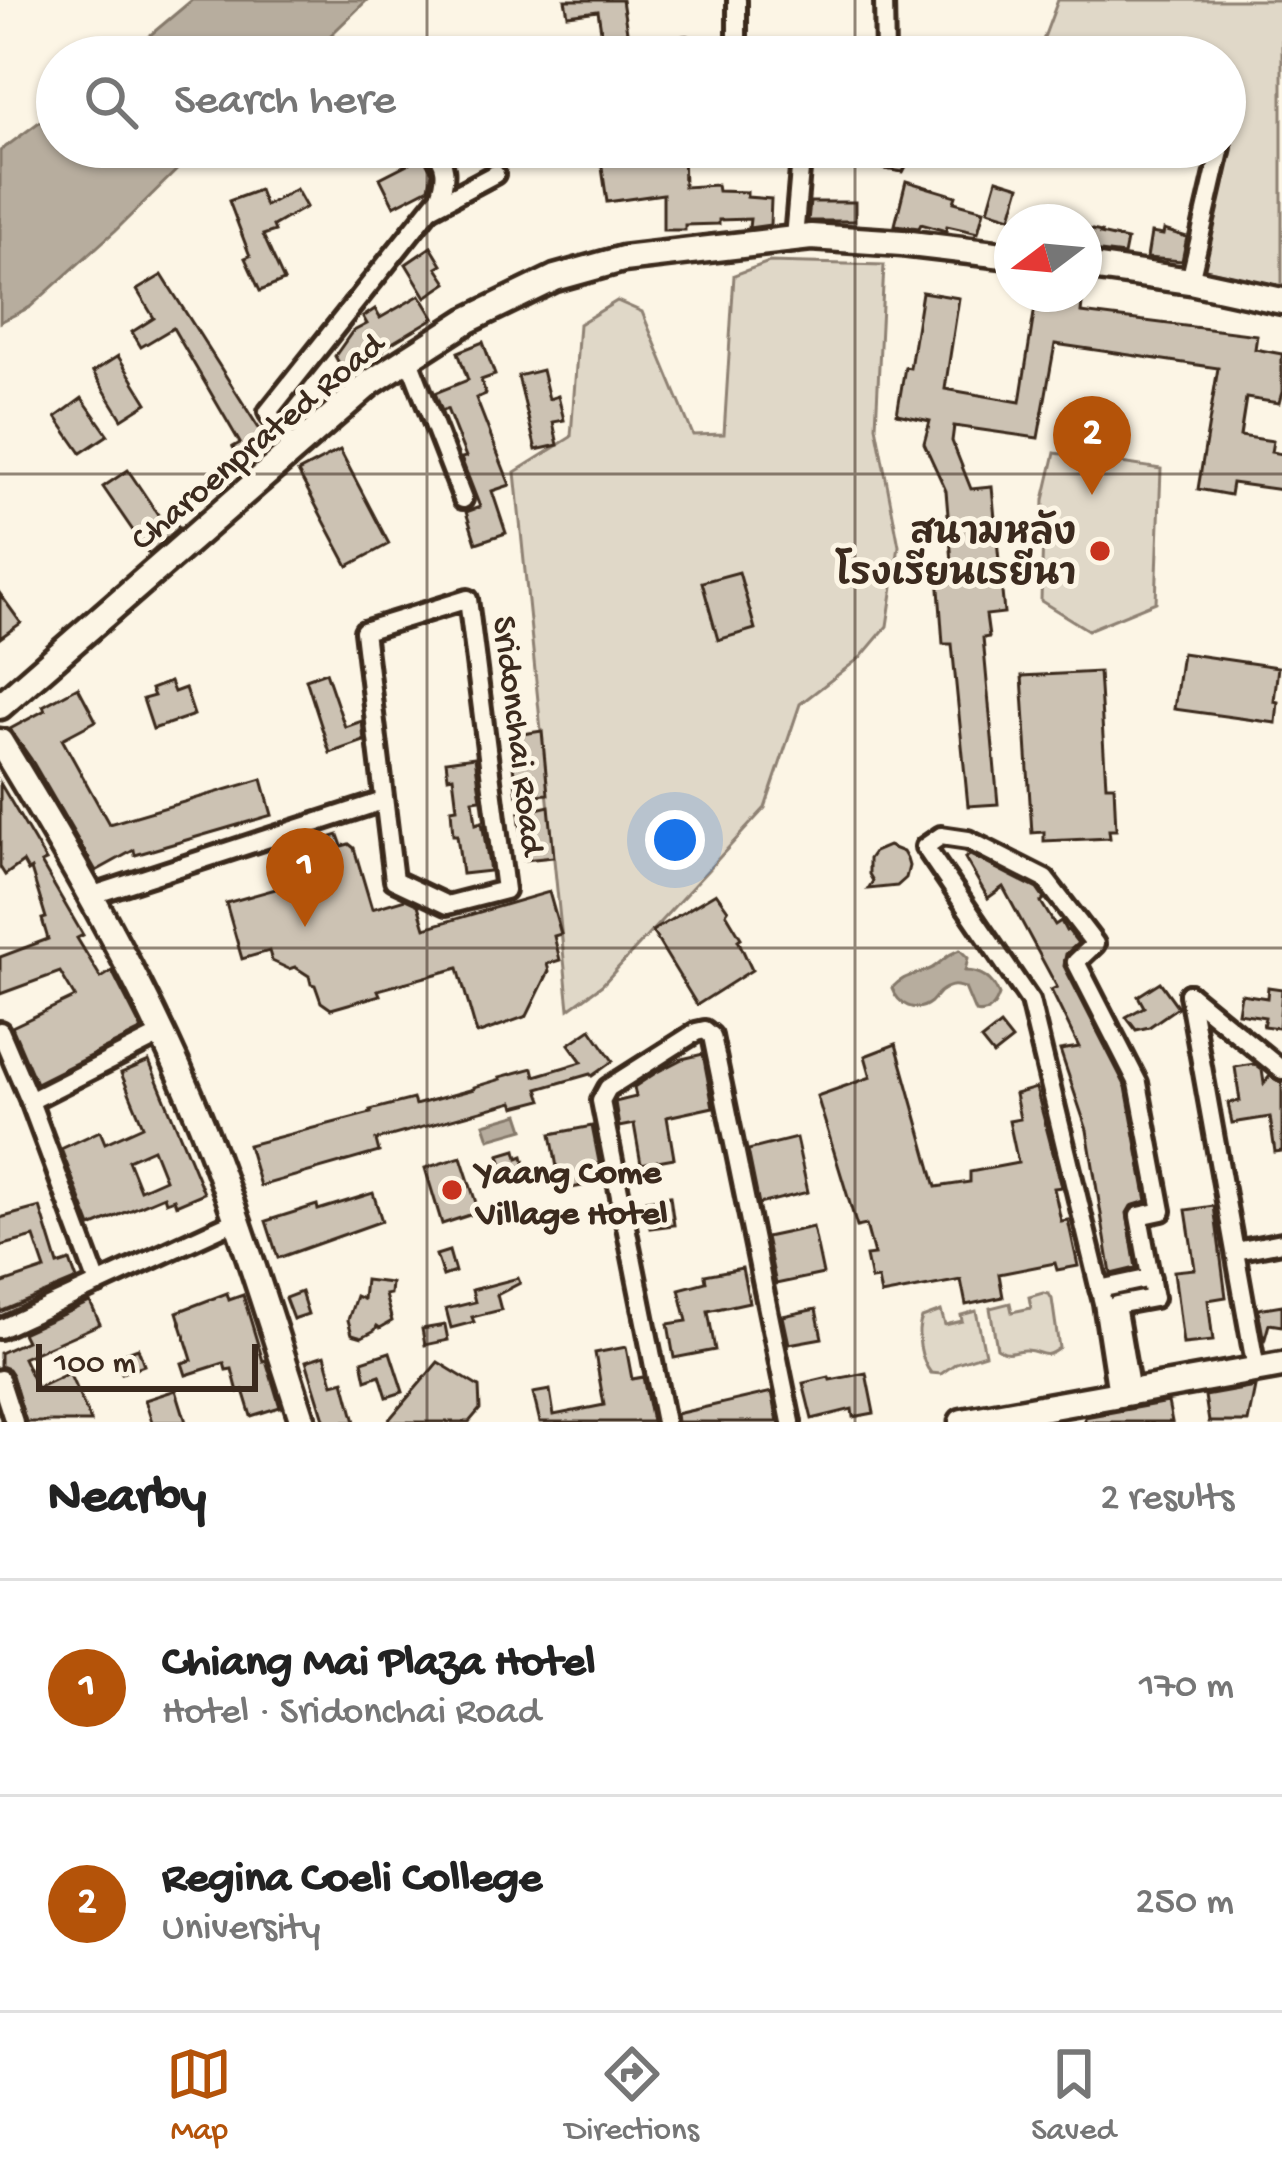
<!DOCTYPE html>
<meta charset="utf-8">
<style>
:root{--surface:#fff;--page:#f6f6f6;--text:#222;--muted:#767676;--line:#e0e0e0;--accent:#b45309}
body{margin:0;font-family:"Gochi Hand","Playpen Sans Thai",sans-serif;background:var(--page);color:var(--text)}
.compass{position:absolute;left:994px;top:204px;width:108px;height:108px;border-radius:50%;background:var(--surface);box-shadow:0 3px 9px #0004;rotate:254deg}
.scale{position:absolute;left:36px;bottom:30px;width:222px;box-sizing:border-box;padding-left:12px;border:6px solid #3b2a1e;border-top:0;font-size:33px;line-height:42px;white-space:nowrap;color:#3b2a1e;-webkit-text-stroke:9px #fcf5e5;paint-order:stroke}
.you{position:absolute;left:675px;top:840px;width:42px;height:42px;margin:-30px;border:9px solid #fff;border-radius:50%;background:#1a73e8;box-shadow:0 0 0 18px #1a73e833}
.badge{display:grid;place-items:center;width:78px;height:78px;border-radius:50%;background:var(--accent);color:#fff;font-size:39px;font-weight:700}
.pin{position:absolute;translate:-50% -99px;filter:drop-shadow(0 3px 6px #0008)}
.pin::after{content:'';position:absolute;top:63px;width:42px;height:36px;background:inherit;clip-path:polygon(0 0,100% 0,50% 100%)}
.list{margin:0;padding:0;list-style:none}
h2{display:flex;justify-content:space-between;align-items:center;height:156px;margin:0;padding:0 48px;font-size:51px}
h2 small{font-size:39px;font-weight:400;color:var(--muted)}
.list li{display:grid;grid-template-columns:78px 1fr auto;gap:36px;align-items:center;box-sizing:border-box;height:216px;padding:0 48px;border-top:3px solid var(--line)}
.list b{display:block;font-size:45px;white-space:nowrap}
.list p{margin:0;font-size:39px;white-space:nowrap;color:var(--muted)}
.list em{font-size:39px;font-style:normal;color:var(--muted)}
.icon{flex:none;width:66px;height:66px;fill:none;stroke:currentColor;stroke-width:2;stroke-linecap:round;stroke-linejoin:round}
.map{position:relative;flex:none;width:1282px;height:1422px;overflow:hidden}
.search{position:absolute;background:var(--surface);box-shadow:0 3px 9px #0004;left:36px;right:36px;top:36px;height:132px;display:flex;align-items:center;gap:30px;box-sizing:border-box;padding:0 42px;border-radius:66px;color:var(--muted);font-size:45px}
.sheet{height:588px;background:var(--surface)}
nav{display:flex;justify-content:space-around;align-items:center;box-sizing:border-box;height:168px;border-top:3px solid var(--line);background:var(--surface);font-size:33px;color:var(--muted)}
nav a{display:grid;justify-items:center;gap:6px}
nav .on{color:var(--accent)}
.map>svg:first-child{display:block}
</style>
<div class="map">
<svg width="1282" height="1422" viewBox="0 0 1282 1422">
<rect width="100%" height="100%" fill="#fcf5e5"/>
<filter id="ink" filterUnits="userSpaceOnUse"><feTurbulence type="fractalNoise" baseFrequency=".00833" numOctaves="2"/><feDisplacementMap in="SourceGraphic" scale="24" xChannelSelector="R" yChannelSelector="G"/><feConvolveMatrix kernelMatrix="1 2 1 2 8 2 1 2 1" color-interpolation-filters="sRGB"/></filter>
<g filter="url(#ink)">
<!-- green -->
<g fill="#e0d8c8" stroke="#8e8173" stroke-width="3">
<polygon points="1058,0 1282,0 1282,287 1201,268 1235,127 1225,122 1225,57 1053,57 1039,51"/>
<polygon points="769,262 884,265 876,426 899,546 887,626 861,657 800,704 765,808 602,985 569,1009 515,472 571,437 579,324 617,301 642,312 693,435 724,434 734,275"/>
<polygon points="1055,453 1161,469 1156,602 1088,630 1041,601 1044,500"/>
<path d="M1043,1293L1049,1294L1052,1299L1059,1348C1042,1362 1041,1349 1024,1350C1010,1351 1009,1356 997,1348L990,1308L1010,1303L1012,1312L1031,1308L1029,1297Z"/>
<path d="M941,1311L945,1325L962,1321L961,1315L976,1311L985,1354L956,1363L941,1374L931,1373C921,1361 915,1333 922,1318Z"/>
</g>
<!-- water -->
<g fill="#b7ad9e" stroke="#85796b" stroke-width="3">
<polygon points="192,0 367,0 308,57 124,57"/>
<polygon points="57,109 57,147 200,147 116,230 30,307 0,322 0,151"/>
<path d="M960,950L968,958L965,971C982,971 993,980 999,995C995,1007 988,1015 975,1012L965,988C956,986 955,984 946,988C936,993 938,995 931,1002C915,1015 898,1004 892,988C904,974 916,976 932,968C942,962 947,954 960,950Z"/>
<polygon points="519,1114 524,1129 489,1139 484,1124"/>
</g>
<!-- building -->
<g fill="#ccc2b3" stroke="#3b2a1e" stroke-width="3" fill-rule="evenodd">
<polygon points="565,0 622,0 631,57 605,57 598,11 568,15"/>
<polygon points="504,42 507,57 480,57 479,45"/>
<polygon points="599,147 683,147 684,187 717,185 718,191 747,192 747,197 771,199 770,225 749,228 750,219 719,220 719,224 685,225 685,230 663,230 663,194 607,202"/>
<polygon points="866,147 893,148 916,147 903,172 860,165"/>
<polygon points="423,156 432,172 429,188 394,206 380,178"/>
<polygon points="997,179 1020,186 1011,217 988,210"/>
<polygon points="906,181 956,196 954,202 984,210 978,233 947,226 946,231 921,224 919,228 895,225"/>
<polygon points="296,189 306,207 273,226 275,231 263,235 284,281 260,291 245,258 250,256 229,201 259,190 265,206"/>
<polygon points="810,202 855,202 855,221 808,221"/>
<polygon points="1088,229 1101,232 1100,234 1127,240 1124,255 1084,250"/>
<polygon points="1164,230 1187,237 1182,261 1147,258 1151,233 1163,235"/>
<polygon points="431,247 442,265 437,268 447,283 426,297 406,264"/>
<polygon points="162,275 260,430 264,428 275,444 244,465 233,447 240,443 173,328 141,347 132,332 154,318 137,290"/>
<polygon points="922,292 959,298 945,389 1020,402 1037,294 1083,295 1081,313 1257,335 1255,349 1282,354 1282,392 1279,403 1246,398 1240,436 1273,441 1271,452 1282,454 1282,490 1232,483 1230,495 1198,489 1218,368 1055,344 1038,438 954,426 952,441 971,489 992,487 1004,613 986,615 989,637 983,638 998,804 968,806 952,644 943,644 938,575 953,573 946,491 924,443 930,421 897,414 905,367 910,368"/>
<polygon points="420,295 434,318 382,349 383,351 345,374 335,356 352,332 367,324 363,317 375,309 380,318"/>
<polygon points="483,342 495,375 481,380 486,394 476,398 510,485 492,491 506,533 476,543 466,512 480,507 461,458 466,457 447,409 442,411 435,393 468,380 458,352"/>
<polygon points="118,356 147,403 122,419 93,372"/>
<polygon points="542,370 549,399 558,396 564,420 553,422 558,445 536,450 518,376"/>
<polygon points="82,398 108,435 81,453 56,417"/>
<polygon points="340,450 389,544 348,566 298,472"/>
<polygon points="128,470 163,522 172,517 179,528 149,554 103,487"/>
<polygon points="739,572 755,629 718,640 702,582"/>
<polygon points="0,594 21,623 0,638"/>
<polygon points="1182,653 1278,667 1274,701 1278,702 1276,723 1174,709"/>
<polygon points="326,672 345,727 362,721 364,741 330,753 306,679"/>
<polygon points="1099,672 1106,785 1114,785 1116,830 1109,830 1110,838 1044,841 1044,832 1032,833 1022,676"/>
<polygon points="170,682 174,692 185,688 194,715 153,729 143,699 154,696 151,689"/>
<polygon points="78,687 96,721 62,739 109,824 262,779 272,815 135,855 134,850 96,871 31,759 10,729 45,710 43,706"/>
<polygon points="542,731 548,794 517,796 509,736"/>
<polygon points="475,757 481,799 473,800 476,824 482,822 490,871 462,874 457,835 453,835 451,809 457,808 453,776 448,777 446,761"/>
<polygon points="0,783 46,861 41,863 83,935 77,938 101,978 112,971 142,1030 36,1083 12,1027 75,997 60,972 0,994 0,957 48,939 42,919 46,918 31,869 28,871 23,862 5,875 0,867"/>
<polygon points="549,806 554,857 524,860 519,813"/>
<polygon points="338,835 342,846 349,844 354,848 372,909 405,899 418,905 425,928 549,892 561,934 554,936 560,960 547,964 549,971 527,1016 477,1034 458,968 378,990 380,995 331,1009 321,1002 315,985 311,984 309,976 295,967 289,969 272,961 269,951 242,959 226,903 283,887 279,872 283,865 297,861 293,849"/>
<polygon points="888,846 903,852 907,859 909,866 906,878 897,886 868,889 873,881 869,874 869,859 874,852"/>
<polygon points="970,855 1037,889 1044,899 1041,902 1055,925 1061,921 1066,931 1068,930 1078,943 1066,954 1064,966 1126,1087 1147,1201 1131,1206 1127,1213 1136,1268 1111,1274 1087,1130 1060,1050 1079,1047 1051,990 1057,987 1003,887 988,898 965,858"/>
<polygon points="716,893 728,910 726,913 741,938 738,940 752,970 697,1005 652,931"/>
<polygon points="1160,982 1178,1007 1149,1027 1136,1030 1126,1017 1144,1007 1138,996"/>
<polygon points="1268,987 1282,989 1279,1028 1263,1026 1265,1017 1238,1013 1241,994 1267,998"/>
<polygon points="1000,1025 1012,1040 993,1055 981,1040"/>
<polygon points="591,1029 613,1061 592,1076 590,1074 538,1089 542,1100 515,1107 513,1102 376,1140 379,1152 260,1186 248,1145 371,1113 370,1110 413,1099 415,1105 474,1089 474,1087 501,1079 500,1077 533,1068 535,1076 582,1062 569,1044"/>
<polygon points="896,1044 936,1187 970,1182 970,1172 1018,1163 1009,1121 1020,1119 1015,1094 1036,1088 1062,1187 1054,1188 1061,1221 1068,1220 1078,1266 1057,1270 1055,1263 999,1274 1003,1297 966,1305 961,1280 881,1295 878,1279 871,1280 866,1256 874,1255 866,1225 857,1227 817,1096 871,1077 865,1056"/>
<polygon points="703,1054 713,1107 667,1117 674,1158 641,1164 634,1124 619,1127 615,1102 636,1097 634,1087 657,1072 682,1059"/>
<path d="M149,1061L204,1193L176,1205L174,1199L166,1202L164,1196L91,1227L61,1149L100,1131L105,1143L143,1126L121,1073ZM153,1149L165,1179L140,1190L128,1160Z"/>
<polygon points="1254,1064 1262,1070 1264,1083 1270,1076 1282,1083 1282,1151 1275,1152 1270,1117 1232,1123 1228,1103 1240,1101 1235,1067"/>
<polygon points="592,1126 603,1182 561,1190 551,1134"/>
<polygon points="796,1138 808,1192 759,1204 748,1150"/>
<polygon points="516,1150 518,1158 523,1156 530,1183 518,1186 517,1182 504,1185 498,1166 502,1165 499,1155"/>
<polygon points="461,1157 479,1212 442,1224 425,1168"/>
<polygon points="373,1193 382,1221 278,1258 266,1221 317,1205 318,1210"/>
<polygon points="670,1196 674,1225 650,1228 646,1200"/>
<polygon points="1214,1206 1226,1297 1208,1300 1213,1341 1183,1344 1174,1271 1195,1269 1186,1210"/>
<polygon points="40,1207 58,1265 70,1261 77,1280 0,1312 0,1284 45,1269 34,1237 0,1246 0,1218"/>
<polygon points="813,1227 823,1274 776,1284 766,1237"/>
<polygon points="449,1251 455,1272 443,1276 436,1255"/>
<polygon points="742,1268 749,1302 708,1311 715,1350 674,1358 668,1324 687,1321 679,1289 706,1282 705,1275"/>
<polygon points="518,1278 520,1283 497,1295 501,1310 472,1317 474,1322 451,1328 446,1309 475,1302 472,1290"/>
<polygon points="365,1280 391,1283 390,1294 385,1295 392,1321 380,1328 377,1326 375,1330 362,1337 352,1334 348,1320 356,1296 363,1299"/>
<polygon points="301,1292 308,1314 293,1319 285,1298"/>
<polygon points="227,1293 229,1300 243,1295 263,1361 266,1360 280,1407 251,1416 243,1390 238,1392 232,1369 226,1370 224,1363 186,1375 182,1363 192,1360 177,1312"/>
<polygon points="90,1302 100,1324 23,1358 37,1388 69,1373 91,1422 26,1422 12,1375 8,1369 0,1366 0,1353 26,1341 22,1333"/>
<polygon points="1282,1305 1282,1326 1269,1324 1264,1342 1258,1309"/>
<polygon points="816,1309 822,1338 789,1344 783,1316"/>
<polygon points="445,1325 448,1340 425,1345 422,1329"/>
<polygon points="626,1347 632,1379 643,1377 652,1422 540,1422 533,1393 550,1390 554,1415 604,1405 595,1353"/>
<polygon points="138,1348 144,1365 122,1373 116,1356"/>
<polygon points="390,1352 403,1392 387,1397 380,1375 366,1380 362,1361"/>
<polygon points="325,1355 333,1384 344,1381 355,1422 325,1422 306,1361"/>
<polygon points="438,1362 479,1387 480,1409 469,1422 387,1422"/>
<polygon points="866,1373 874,1413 853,1417 852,1409 812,1419 803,1383 829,1377 830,1380"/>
<polygon points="1255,1387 1248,1422 1209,1422 1205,1396"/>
<polygon points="176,1390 186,1422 152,1422 145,1400"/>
<polygon points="772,1392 778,1422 677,1422 676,1414"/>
<polygon points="1168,1402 1172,1422 1085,1422 1085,1417"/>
</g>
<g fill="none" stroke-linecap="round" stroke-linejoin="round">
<defs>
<g id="street">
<polyline points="884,0 885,57"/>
<polyline points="686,47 704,57"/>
<polyline points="737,57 737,0"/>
<polyline points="433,207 495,174"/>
<polyline points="794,238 802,147"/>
<polyline points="1190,281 1221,147"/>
<polyline points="408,357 463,499"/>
<path d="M295,451L268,412L440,196C447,176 447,163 432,147"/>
<polygon points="468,599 505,890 447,905 394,880 364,631"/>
<polyline points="90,896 383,801"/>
<polyline points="1189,994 1256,1369"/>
<polyline points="1189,994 1282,1070"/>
<polyline points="0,1031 30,1101 98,1284"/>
<polyline points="30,1101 162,1034"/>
<polyline points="1236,1251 1282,1242"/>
<polyline points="1099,1289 1151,1278"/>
<polyline points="0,1329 237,1220"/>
<polyline points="0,1379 14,1422"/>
<polyline points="1117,1394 1103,1303 1030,1001 925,847 941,836 968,840 1045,879 1095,944 1076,962 1138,1083 1162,1211 1139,1216 1154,1298 1116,1305 1131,1392"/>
<polyline points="665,1422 601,1101 608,1088 696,1032 705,1030 712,1036 791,1422"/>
</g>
<g id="secondary">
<polyline points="1084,266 1190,281 1282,301"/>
<polyline points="0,706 370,383 468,320 555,278 623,259 811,237 902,243 1012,256"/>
<path d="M0,742C75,865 149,992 202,1125C240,1222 271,1323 303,1422"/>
<polyline points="962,1422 1282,1365"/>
</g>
</defs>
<!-- street casing -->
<use href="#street" stroke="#3b2a1e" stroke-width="26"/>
<!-- secondary casing -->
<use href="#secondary" stroke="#3b2a1e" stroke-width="33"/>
<!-- street -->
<use href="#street" stroke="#fcf5e5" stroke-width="16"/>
<!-- secondary -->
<use href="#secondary" stroke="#fcf5e5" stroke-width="24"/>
</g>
</g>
<!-- grid -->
<path fill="none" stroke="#3b2a1e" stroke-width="3" stroke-opacity="0.55" d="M427,0V57M855,0V57M427,147V1422M855,147V1422M0,474H1282M0,948H1282"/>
<!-- markers -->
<g fill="#c8321e" stroke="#fcf5e5" stroke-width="4.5">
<circle cx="1100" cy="551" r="12"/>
<circle cx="452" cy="1190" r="12"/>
</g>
<g text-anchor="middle" stroke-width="10" stroke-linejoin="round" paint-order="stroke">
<!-- street labels -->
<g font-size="36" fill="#3b2a1e" stroke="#fcf5e5">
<text transform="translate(255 439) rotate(-40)" y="13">Charoenprated Road</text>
<text transform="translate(522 735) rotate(83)" y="13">Sridonchai Road</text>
</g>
<!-- poi labels -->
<g font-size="36" font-weight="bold" fill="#3b2a1e" stroke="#fcf5e5" text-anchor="end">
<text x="1076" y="543">สนามหลัง<tspan x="1076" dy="41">โรงเรียนเรยีนา</tspan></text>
<text x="476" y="1182" text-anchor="start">Yaang Come<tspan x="476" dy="41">Village Hotel</tspan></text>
</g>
</g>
</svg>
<svg class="compass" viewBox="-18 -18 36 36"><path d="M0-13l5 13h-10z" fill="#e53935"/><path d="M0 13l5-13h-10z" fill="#767676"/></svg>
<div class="scale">100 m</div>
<div class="you"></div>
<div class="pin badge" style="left:305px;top:927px">1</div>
<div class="pin badge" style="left:1092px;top:495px">2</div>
<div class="search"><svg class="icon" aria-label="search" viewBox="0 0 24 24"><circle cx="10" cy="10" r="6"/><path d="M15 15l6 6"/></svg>Search here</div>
</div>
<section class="sheet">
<h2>Nearby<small>2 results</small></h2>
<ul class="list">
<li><span class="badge">1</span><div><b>Chiang Mai Plaza Hotel</b><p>Hotel · Sridonchai Road</p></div><em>170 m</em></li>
<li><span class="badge">2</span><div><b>Regina Coeli College</b><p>University</p></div><em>250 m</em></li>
</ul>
</section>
<nav>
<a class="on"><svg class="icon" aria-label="map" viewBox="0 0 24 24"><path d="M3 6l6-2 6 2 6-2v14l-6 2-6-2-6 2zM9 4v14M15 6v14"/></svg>Map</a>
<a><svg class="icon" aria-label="directions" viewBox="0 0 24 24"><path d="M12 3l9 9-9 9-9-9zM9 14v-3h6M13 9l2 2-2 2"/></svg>Directions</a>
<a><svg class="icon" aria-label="saved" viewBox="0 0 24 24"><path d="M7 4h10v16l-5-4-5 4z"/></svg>Saved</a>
</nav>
